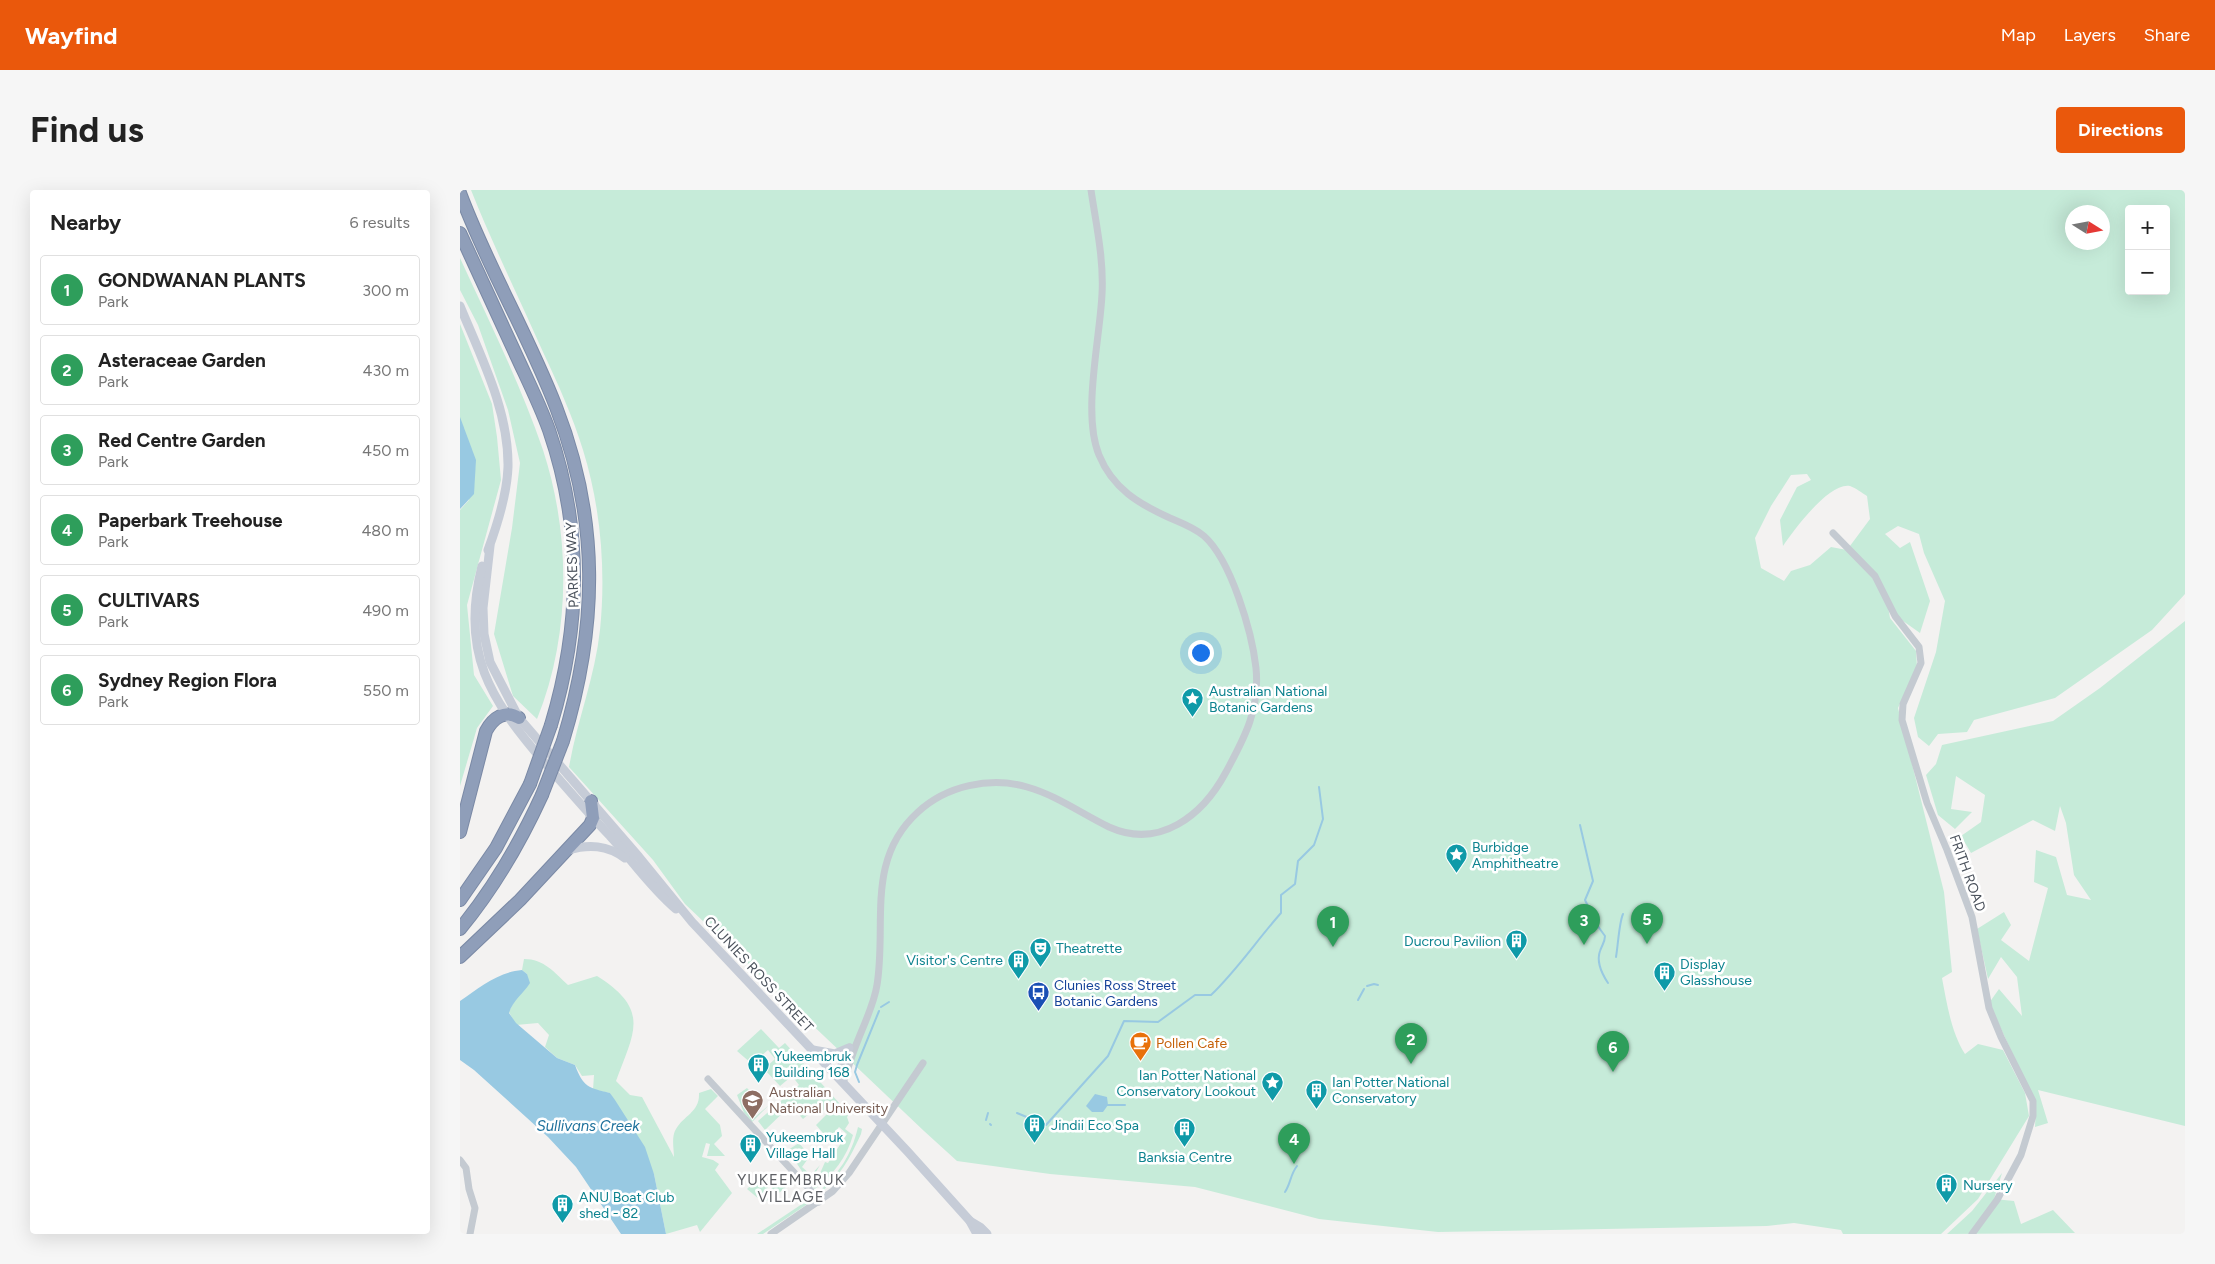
<!DOCTYPE html>
<meta charset="utf-8">
<style>
:root{--surface:#fff;--page:#f6f6f6;--text:#222;--muted:#767676;--line:#e0e0e0;--accent:#ea580c}
body{margin:0;font-family:Figtree,sans-serif;background:var(--page);color:var(--text)}
.controls{position:absolute;right:15px;top:15px;display:grid;overflow:hidden;border-radius:5px;box-shadow:0 5px 20px #0002}
.controls button{width:45px;height:45px;display:grid;place-items:center;padding:0;border:0;border-bottom:1px solid var(--line);background:var(--surface);color:var(--text);font:25px sans-serif}
.compass{position:absolute;left:1605px;top:15px;width:45px;height:45px;border-radius:50%;background:var(--surface);box-shadow:0 5px 20px #0002;rotate:101deg}
.you{position:absolute;left:740px;top:462px;width:18px;height:18px;margin:-12px;border:4px solid #fff;border-radius:50%;background:#1a73e8;box-shadow:0 0 0 8px #1a73e833}
.badge{display:grid;place-items:center;width:32px;height:32px;border-radius:50%;background:var(--accent);color:#fff;font-size:16px;font-weight:700}
.pin{position:absolute;translate:-50% -41px;filter:drop-shadow(0 1px 2px #0008)}
.pin::after{content:'';position:absolute;top:26px;width:18px;height:15px;background:inherit;clip-path:polygon(0 0,100% 0,50% 100%)}
.list{margin:0;padding:0;list-style:none}
h2{display:flex;justify-content:space-between;align-items:center;height:65px;margin:0;padding:0 20px;font-size:21px}
h2 small{font-size:16px;font-weight:400;color:var(--muted)}
.list li{display:grid;grid-template-columns:32px 1fr auto;gap:15px;align-items:center;box-sizing:border-box;height:70px;margin:0 10px 10px;padding:0 10px;border:1px solid var(--line);border-radius:5px}
.list b{display:block;font-size:19px;white-space:nowrap}
.list p{margin:0;font-size:16px;white-space:nowrap;color:var(--muted)}
.list em{font-size:16px;font-style:normal;color:var(--muted)}
.map{position:relative;flex:none;width:1725px;height:1044px;overflow:hidden;border-radius:5px}
header{display:flex;align-items:center;gap:30px;box-sizing:border-box;height:70px;padding:0 25px;background:var(--accent);color:#fff}
header strong{font-size:24px}
nav{display:flex;gap:28px;margin-inline-start:auto;font-size:18px}
.intro{display:flex;align-items:center;justify-content:space-between;box-sizing:border-box;height:120px;padding:0 30px}
h1{margin:0;font-size:35px}
.button{padding:12px 22px;border-radius:5px;background:var(--accent);color:#fff;font-size:18px;font-weight:700}
main{display:flex;gap:30px;padding:0 30px}
aside{flex:1;background:var(--surface);border-radius:5px;box-shadow:0 5px 20px #0002}
.map>svg:first-child{display:block}
</style>
<header>
<strong>Wayfind</strong>
<nav><a>Map</a><a>Layers</a><a>Share</a></nav>
</header>
<div class="intro"><h1>Find us</h1><a class="button">Directions</a></div>
<main>
<aside>
<h2>Nearby<small>6 results</small></h2>
<ul class="list">
<li><span class="badge" style="background:#2e9e5b">1</span><div><b>GONDWANAN PLANTS</b><p>Park</p></div><em>300 m</em></li>
<li><span class="badge" style="background:#2e9e5b">2</span><div><b>Asteraceae Garden</b><p>Park</p></div><em>430 m</em></li>
<li><span class="badge" style="background:#2e9e5b">3</span><div><b>Red Centre Garden</b><p>Park</p></div><em>450 m</em></li>
<li><span class="badge" style="background:#2e9e5b">4</span><div><b>Paperbark Treehouse</b><p>Park</p></div><em>480 m</em></li>
<li><span class="badge" style="background:#2e9e5b">5</span><div><b>CULTIVARS</b><p>Park</p></div><em>490 m</em></li>
<li><span class="badge" style="background:#2e9e5b">6</span><div><b>Sydney Region Flora</b><p>Park</p></div><em>550 m</em></li>
</ul>
</aside>
<div class="map">
<svg width="1725" height="1044" viewBox="0 0 1725 1044">
<rect width="100%" height="100%" fill="#f3f2f1"/>
<!-- green -->
<g fill="#c6ebd9" fill-rule="evenodd">
<path d="M11,0H1725V404L1692,440L1595,508L1514,530L1507,542L1478,544L1469,556L1458,547L1454,528L1476,462L1485,411L1464,363L1459,344L1438,336L1425,344L1440,358L1450,352L1470,411L1460,443L1436,426L1426,405L1430,428L1456,461L1457,477L1438,518L1484,702L1492,782L1482,788C1487,814 1491,842 1505,864L1518,854L1543,860L1565,903L1569,926L1518,1009L1481,1044H1383L1381,1040L1334,1033L1307,1036L978,1042L859,1029L735,997L590,984L497,971L464,941L225,714L193,670L109,577C117,531 135,487 140,440C146,381 141,318 123,260C113,227 98,194 83,162C59,108 33,55 11,0ZM1669,19H1706V101H1669ZM1612,22H1642V52H1612ZM1347,284L1351,290L1337,297L1320,330L1323,356C1334,340 1369,292 1390,296C1396,298 1402,303 1407,306L1410,329L1387,360L1371,357L1350,375L1331,381L1324,391L1301,378L1295,348L1311,316L1331,285Z"/>
<path d="M0,68C29,131 61,195 83,260C111,345 111,446 77,529L53,506L34,444L52,338L60,273L48,220L18,135L0,100Z"/>
<polygon points="0,134 32,214 37,247 41,290 7,415 14,485 33,516 17,538 0,596 0,320 9,310 0,249"/>
<polygon points="1725,431 1725,936 1578,900 1588,933 1575,937 1576,914 1529,813 1539,799 1562,826 1557,787 1541,767 1528,789 1517,739 1544,722 1551,735 1541,750 1569,771 1588,698 1574,692 1576,660 1596,667 1607,705 1631,710 1614,685 1606,633 1600,616 1595,641 1573,630 1511,663 1501,646 1521,632 1525,605 1496,586 1491,619 1512,622 1495,639 1478,625 1466,585 1476,574 1482,555 1593,531 1640,498"/>
<path d="M64,769C84,769 94,782 108,795L137,786C191,820 174,842 156,891L170,905L182,907L214,967C214,959 211,947 216,939C224,925 240,922 239,903L251,899L258,906L245,919L260,935L262,946L254,954L265,966H247L250,954L246,953L242,967L253,970L259,974L255,980L272,1003L240,1042L237,1035L206,1044L194,984L150,903L133,900L134,885L122,886L115,875L97,868L85,857L89,845L78,833L56,835L49,822L67,784L62,780Z"/>
<path d="M301,839L319,858L325,853L389,924L387,927L389,933L385,939L393,945C387,967 373,985 355,999L349,994L350,992L358,988L365,972L368,973L387,944L379,937L369,950L356,935L367,924L359,915L343,929L332,917H329L305,940L298,931L339,895L332,886L320,896L304,879L315,869L308,860L292,874L277,861Z"/>
<polygon points="287,898 297,909 288,917 295,927 309,915 292,932 284,923 277,905"/>
<path d="M398,937L402,939L401,944C389,970 381,985 359,1004L358,1003C379,982 391,967 398,937Z"/>
<polygon points="339,953 350,966 342,977 351,985 360,975 353,987 347,989 328,960"/>
<polygon points="1542,983 1534,1009 1554,1011 1561,1034 1593,1020 1615,1043 1487,1044 1512,1021"/>
<polygon points="322,986 324,987 322,995 326,998 302,1014 301,1011"/>
<polygon points="300,987 310,995 299,1009 287,999"/>
<polygon points="348,1010 349,1013 303,1044 297,1044"/>
</g>
<!-- water -->
<g fill="#98c9e2">
<polygon points="0,227 16,270 14,304 0,319"/>
<path d="M62,780L67,784L70,793C63,804 53,810 49,823L56,833L97,868L115,875C123,897 129,898 150,903L155,910L185,957L194,984L206,1044H161L116,977L88,947L14,880L0,870V811C19,798 38,782 62,780Z"/>
<polygon points="635,904 647,907 648,915 643,922 632,922 626,916"/>
</g>
<g fill="none" stroke-linecap="round" stroke-linejoin="round">
<!-- stream -->
<g stroke="#98c9e2" stroke-width="2">
<path d="M1120,635L1133,691L1125,710L1137,735L1145,746C1145,752 1142,755 1140,761C1136,772 1142,784 1148,793"/>
<path d="M1156,767C1158,756 1159,733 1163,724"/>
<polyline points="907,796 914,794 918,795"/>
<polyline points="898,810 904,799"/>
<polyline points="421,817 429,812"/>
<polyline points="399,892 395,882 397,875 419,821"/>
<polyline points="647,915 665,915"/>
<path d="M557,923L586,935L648,866L664,831L698,832L735,805H751C777,780 797,750 821,723V705L835,694L838,671L854,655L863,629L859,597"/>
<polyline points="526,930 528,923"/>
<polyline points="530,934 531,935"/>
<path d="M825,1002C831,993 830,985 837,976"/>
</g>
<defs>
<g id="highway">
<path d="M0,3C27,76 68,144 96,217C140,330 138,436 103,551"/>
<path d="M0,43C19,84 38,126 57,167C68,191 80,215 89,240C123,339 121,435 91,535"/>
<path d="M0,642L26,541C33,528 45,519 59,528"/>
<polyline points="0,710 36,658 70,594"/>
<path d="M0,739C34,698 60,653 82,605"/>
<polyline points="0,767 60,710 130,635 133,628 131,611"/>
</g>
</defs>
<!-- highway casing -->
<use href="#highway" stroke="#7a89a5" stroke-width="14"/>
<!-- street -->
<g stroke="#c4cad1" stroke-width="7">
<polyline points="1373,343 1415,386 1435,426 1459,457 1461,473 1443,514 1442,530 1467,613 1487,660 1512,727 1529,818 1541,847 1573,911 1573,926 1561,965 1537,1010 1512,1044"/>
<polyline points="376,885 390,857"/>
<polyline points="248,889 354,1004 359,1012"/>
<path d="M383,893C388,879 392,864 398,850C405,832 414,814 417,795C427,734 405,670 458,622C486,596 530,586 567,597C596,605 622,624 649,637C700,660 743,625 766,582C785,547 800,519 796,478C792,442 771,370 744,346C735,338 722,333 710,328C679,314 653,299 639,265C622,224 640,149 642,104C644,69 636,34 631,0"/>
<polyline points="0,970 6,978 9,999 15,1018 10,1044"/>
<polyline points="311,1044 373,1001 389,983 463,873"/>
</g>
<!-- secondary -->
<g stroke="#c6ccd7" stroke-width="9">
<path d="M0,116C21,167 49,221 48,277C47,305 38,333 28,360"/>
<polyline points="30,356 23,418 24,444 30,472 59,528 179,667 232,732 448,962 510,1031 517,1044"/>
<path d="M22,376C0,463 30,509 84,572C106,597 127,622 150,646C172,670 191,698 216,719"/>
<path d="M108,660C129,654 147,655 165,668"/>
<polyline points="353,860 375,864 389,858"/>
<polyline points="510,1031 520,1037 527,1044"/>
</g>
<!-- highway -->
<use href="#highway" stroke="#8f9eb9" stroke-width="12"/>
<defs>
<g id="highway-bridge">
<polyline points="70,594 91,535"/>
<polyline points="82,605 103,551"/>
</g>
</defs>
<!-- highway-bridge casing -->
<use href="#highway-bridge" stroke="#7a89a5" stroke-width="14" stroke-linecap="butt"/>
<!-- highway-bridge -->
<use href="#highway-bridge" stroke="#8f9eb9" stroke-width="12"/>
</g>
<!-- icons -->
<defs>
<symbol id="sight-pin" viewBox="-11 -11 22 30"><path d="M0 17L-7.5 6A9.5 9.5 0 1 1 7.5 6Z" fill="#0f9aa8" stroke="#fff"/><path d="M0-6L1.8-2.2L6-1.7L2.9 1.2L3.7 5.4L0 3.3L-3.7 5.4L-2.9 1.2L-6-1.7L-1.8-2.2Z" fill="#fff"/></symbol>
<symbol id="building-pin" viewBox="-11 -11 22 30"><path d="M0 17L-7.5 6A9.5 9.5 0 1 1 7.5 6Z" fill="#0f9aa8" stroke="#fff"/><path d="M-4-6H4V6H1V3H-1V6H-4ZM-2.5-4.3h1.7v1.8h-1.7ZM.8-4.3h1.7v1.8H.8ZM-2.5-1h1.7V.8h-1.7ZM.8-1h1.7V.8H.8Z" fill="#fff"/></symbol>
<symbol id="theatre-pin" viewBox="-11 -11 22 30"><path d="M0 17L-7.5 6A9.5 9.5 0 1 1 7.5 6Z" fill="#0f9aa8" stroke="#fff"/><path d="M-5-5.5Q0-4 5-5.5V0Q5 5 0 6Q-5 5-5 0ZM-3.3-2.5H-1v1.5H-3.3ZM1-2.5H3.3v1.5H1ZM-2.8 1Q0 5.5 2.8 1Z" fill="#fff"/></symbol>
<symbol id="bus-pin" viewBox="-11 -11 22 30"><path d="M0 17L-7.5 6A9.5 9.5 0 1 1 7.5 6Z" fill="#1a4fb4" stroke="#fff"/><path d="M-5-6H5V4H4V6H2V4H-2V6H-4V4H-5ZM-3.5-4V0h7V-4ZM-3.5 1.2v1.5H-2V1.2ZM2 1.2v1.5H3.5V1.2Z" fill="#fff"/></symbol>
<symbol id="cafe-pin" viewBox="-11 -11 22 30"><path d="M0 17L-7.5 6A9.5 9.5 0 1 1 7.5 6Z" fill="#e8710a" stroke="#fff"/><path d="M-5.5-4.5H6V0H3Q3 3.5 0 3.5H-2.5Q-5.5 3.5-5.5 0ZM3-3.2v2h1.7v-2ZM-6 4.5H4V6H-6Z" fill="#fff"/></symbol>
<symbol id="university-pin" viewBox="-11 -11 22 30"><path d="M0 17L-7.5 6A9.5 9.5 0 1 1 7.5 6Z" fill="#8d6e63" stroke="#fff"/><path d="M0-5L7-2L0 1L-7-2ZM-4 1L0 2.5L4 1V4Q0 6-4 4Z" fill="#fff"/></symbol>
</defs>
<g fill-rule="evenodd">
<use href="#sight-pin" x="720" y="496" width="25" height="34"/>
<use href="#sight-pin" x="984" y="652" width="25" height="34"/>
<use href="#building-pin" x="1044" y="738" width="25" height="34"/>
<use href="#theatre-pin" x="568" y="746" width="25" height="34"/>
<use href="#building-pin" x="546" y="758" width="25" height="34"/>
<use href="#building-pin" x="1192" y="770" width="25" height="34"/>
<use href="#bus-pin" x="566" y="790" width="25" height="34"/>
<use href="#cafe-pin" x="668" y="840" width="25" height="34"/>
<use href="#building-pin" x="286" y="862" width="25" height="34"/>
<use href="#sight-pin" x="800" y="880" width="25" height="34"/>
<use href="#building-pin" x="844" y="888" width="25" height="34"/>
<use href="#university-pin" x="280" y="898" width="25" height="34"/>
<use href="#building-pin" x="562" y="922" width="25" height="34"/>
<use href="#building-pin" x="712" y="926" width="25" height="34"/>
<use href="#building-pin" x="278" y="942" width="25" height="34"/>
<use href="#building-pin" x="1474" y="982" width="25" height="34"/>
<use href="#building-pin" x="90" y="1002" width="25" height="34"/>
</g>
<g text-anchor="middle" stroke-width="5" stroke-linejoin="round" paint-order="stroke">
<!-- street labels -->
<g font-size="14" fill="#4b525c" stroke="#fff">
<text transform="translate(112 375) rotate(-92)" y="5">PARKES WAY</text>
<text transform="translate(1508 683) rotate(70)" y="5">FRITH ROAD</text>
<text transform="translate(299 784) rotate(47)" y="5">CLUNIES ROSS STREET</text>
</g>
<!-- culture labels -->
<g font-size="14" fill="#0d838f" stroke="#fff" text-anchor="start">
<text x="749" y="506">Australian National<tspan x="749" dy="16">Botanic Gardens</tspan></text>
<text x="1012" y="662">Burbidge<tspan x="1012" dy="16">Amphitheatre</tspan></text>
<text x="1041" y="756" text-anchor="end">Ducrou Pavilion</text>
<text x="596" y="763">Theatrette</text>
<text x="543" y="775" text-anchor="end">Visitor's Centre</text>
<text x="1220" y="779">Display<tspan x="1220" dy="16">Glasshouse</tspan></text>
<text x="314" y="871">Yukeembruk<tspan x="314" dy="16">Building 168</tspan></text>
<text x="796" y="890" text-anchor="end">Ian Potter National<tspan x="796" dy="16">Conservatory Lookout</tspan></text>
<text x="872" y="897">Ian Potter National<tspan x="872" dy="16">Conservatory</tspan></text>
<text x="591" y="940">Jindii Eco Spa</text>
<text x="306" y="952">Yukeembruk<tspan x="306" dy="16">Village Hall</tspan></text>
<text x="725" y="972" text-anchor="middle">Banksia Centre</text>
<text x="1503" y="1000">Nursery</text>
<text x="119" y="1012">ANU Boat Club<tspan x="119" dy="16">shed - 82</tspan></text>
</g>
<!-- transit labels -->
<g font-size="14" fill="#164399" stroke="#fff" text-anchor="start">
<text x="594" y="800">Clunies Ross Street<tspan x="594" dy="16">Botanic Gardens</tspan></text>
</g>
<!-- food labels -->
<g font-size="14" fill="#c56008" stroke="#fff" text-anchor="start">
<text x="696" y="858">Pollen Cafe</text>
</g>
<!-- education labels -->
<g font-size="14" fill="#785e54" stroke="#fff" text-anchor="start">
<text x="309" y="907">Australian<tspan x="309" dy="16">National University</tspan></text>
</g>
<!-- water labels -->
<g font-size="15" font-style="italic" fill="#1e719c" stroke="#fff">
<text x="128" y="941">Sullivans Creek</text>
</g>
<!-- neighbourhood labels -->
<g font-size="15" letter-spacing="1" fill="#5e6065" stroke="#fff">
<text x="331" y="995">YUKEEMBRUK<tspan x="331" dy="17">VILLAGE</tspan></text>
</g>
</g>
</svg>
<div class="controls">
<button>+</button>
<button>−</button>
</div>
<svg class="compass" viewBox="-18 -18 36 36"><path d="M0-13l5 13h-10z" fill="#e53935"/><path d="M0 13l5-13h-10z" fill="#767676"/></svg>
<div class="you"></div>
<div class="pin badge" style="left:873px;top:757px;background:#2e9e5b">1</div>
<div class="pin badge" style="left:951px;top:874px;background:#2e9e5b">2</div>
<div class="pin badge" style="left:1124px;top:755px;background:#2e9e5b">3</div>
<div class="pin badge" style="left:834px;top:974px;background:#2e9e5b">4</div>
<div class="pin badge" style="left:1187px;top:754px;background:#2e9e5b">5</div>
<div class="pin badge" style="left:1153px;top:882px;background:#2e9e5b">6</div>
</div>
</main>
